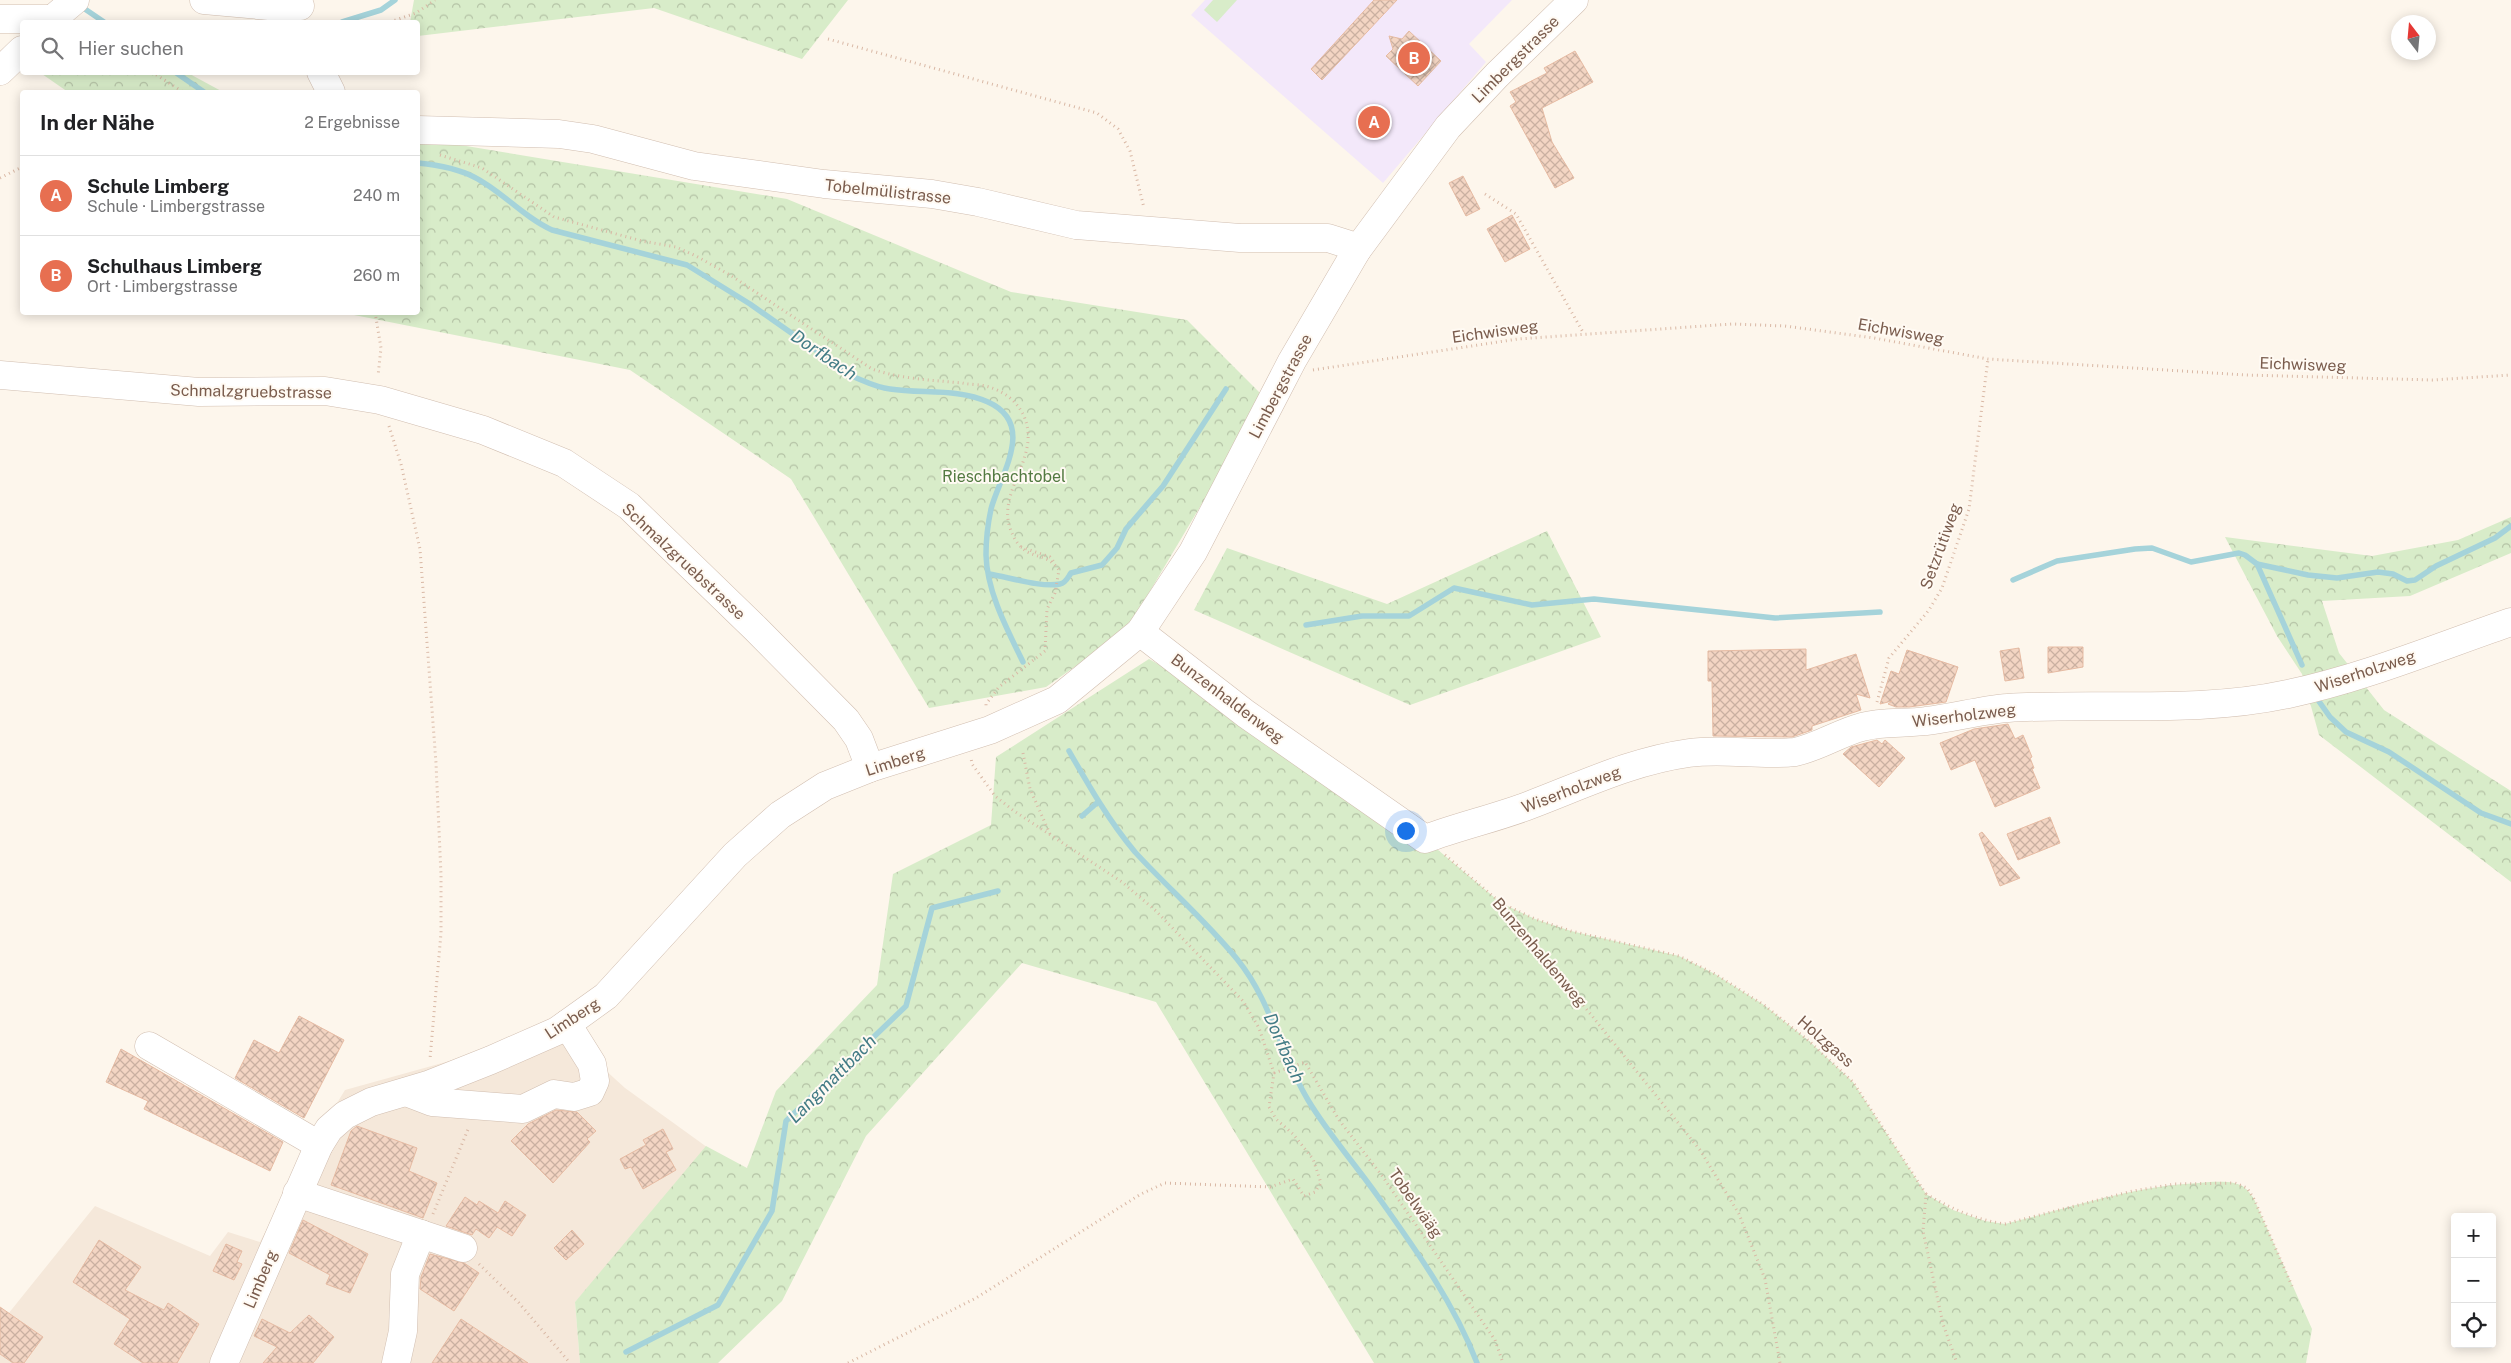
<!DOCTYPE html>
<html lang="de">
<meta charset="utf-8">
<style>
:root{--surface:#fff;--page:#f2f2f2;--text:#202124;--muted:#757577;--line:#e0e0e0;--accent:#e76f51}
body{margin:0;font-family:"Public Sans",sans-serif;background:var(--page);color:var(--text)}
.controls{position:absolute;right:15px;bottom:15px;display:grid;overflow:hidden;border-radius:5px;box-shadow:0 2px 12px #0003}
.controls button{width:45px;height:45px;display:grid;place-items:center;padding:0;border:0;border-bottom:1px solid var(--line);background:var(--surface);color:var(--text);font:25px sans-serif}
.compass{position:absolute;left:2391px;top:15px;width:45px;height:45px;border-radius:50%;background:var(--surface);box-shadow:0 2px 12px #0003;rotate:344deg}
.you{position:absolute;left:1405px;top:830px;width:18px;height:18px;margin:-12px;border:4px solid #fff;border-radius:50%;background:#1a73e8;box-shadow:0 0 0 8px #1a73e833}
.badge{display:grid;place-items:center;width:32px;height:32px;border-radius:50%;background:var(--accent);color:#fff;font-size:16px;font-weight:700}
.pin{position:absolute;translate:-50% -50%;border:2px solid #fff;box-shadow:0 1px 5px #0006}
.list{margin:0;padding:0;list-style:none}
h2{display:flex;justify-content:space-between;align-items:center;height:65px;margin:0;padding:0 20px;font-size:21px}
h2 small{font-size:16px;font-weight:400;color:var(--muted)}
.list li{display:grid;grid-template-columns:32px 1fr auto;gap:15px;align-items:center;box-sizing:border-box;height:80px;padding:0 20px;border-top:1px solid var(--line)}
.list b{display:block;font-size:19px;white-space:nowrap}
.list p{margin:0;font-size:16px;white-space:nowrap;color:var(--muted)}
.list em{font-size:16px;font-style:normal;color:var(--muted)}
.icon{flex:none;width:28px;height:28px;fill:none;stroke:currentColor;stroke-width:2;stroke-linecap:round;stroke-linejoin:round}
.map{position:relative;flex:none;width:2511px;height:1363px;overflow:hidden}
.search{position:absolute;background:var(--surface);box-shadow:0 2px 12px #0003;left:20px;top:20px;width:400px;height:55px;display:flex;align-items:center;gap:12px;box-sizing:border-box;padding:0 18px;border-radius:5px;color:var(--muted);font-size:19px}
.panel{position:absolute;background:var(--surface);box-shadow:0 2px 12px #0003;left:20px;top:90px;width:400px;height:225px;border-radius:5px}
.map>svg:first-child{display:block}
</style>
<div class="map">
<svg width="2511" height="1363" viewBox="0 0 2511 1363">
<defs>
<pattern id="forest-crowns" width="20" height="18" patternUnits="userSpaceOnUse" patternTransform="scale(1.25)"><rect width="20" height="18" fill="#d8ecc9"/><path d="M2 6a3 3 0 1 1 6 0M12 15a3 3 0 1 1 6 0" fill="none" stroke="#b4c2a5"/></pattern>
<pattern id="building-cross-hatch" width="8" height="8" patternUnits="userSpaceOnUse" patternTransform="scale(1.25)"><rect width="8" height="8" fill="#f3d5c3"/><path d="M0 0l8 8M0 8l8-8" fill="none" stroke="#cab0a1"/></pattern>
</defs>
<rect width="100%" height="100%" fill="#fdf6ec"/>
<!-- residential -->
<polygon fill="#f5e8da" points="549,1019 625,1088 711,1150 575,1302 580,1363 0,1363 0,1324 95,1206 210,1256 228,1232 260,1242 315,1139 345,1090 482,1052"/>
<!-- education -->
<polygon fill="#f3e8fa" points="1205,0 1512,0 1469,44 1486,62 1383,183 1191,15"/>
<!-- forest -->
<g fill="url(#forest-crowns)">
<polygon points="414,0 848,0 802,59 654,8 418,36 418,22 410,22"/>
<polygon points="43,72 188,73 223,92 68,92 42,74"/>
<polygon points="418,138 787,199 1011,292 1187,320 1260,393 1207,495 1134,618 1100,649 1046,687 929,708 791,479 630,370 344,313 418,312"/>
<polygon points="2511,517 2511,553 2410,596 2322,601 2339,653 2384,710 2511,791 2511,882 2319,735 2302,674 2277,636 2225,537 2372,556 2458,540"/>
<polygon points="1547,531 1601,637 1410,705 1194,610 1227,548 1387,604"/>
<path d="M1149,659L1246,714L1425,839L1501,903L1535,919L1571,931L1679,956L1715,974L1764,1005L1809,1041L1853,1082L1926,1194L1953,1210L1985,1221L2005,1224C2069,1208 2133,1186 2199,1183C2211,1182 2223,1181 2234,1183C2244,1185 2248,1190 2254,1199L2312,1329L2306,1363H1374L1156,1002L1022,963L866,1136L782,1301L718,1363H580L575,1302L706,1146L747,1168L776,1091L877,985L893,874L991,825L996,757Z"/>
</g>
<!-- garden -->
<polygon fill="#d8ecc9" points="1213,0 1237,0 1217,22 1204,10"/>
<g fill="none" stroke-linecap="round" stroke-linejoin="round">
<!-- stream -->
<g stroke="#a5d3da" stroke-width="5.5">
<polyline points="79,5 104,22"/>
<polyline points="342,22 381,10 395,0"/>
<polyline points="175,72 204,92"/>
<path d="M418,163C437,165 457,168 474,177C502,191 523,217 552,230L687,265L750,304L854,377C866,382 878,388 890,389C922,394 958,388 988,402C1037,424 1000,475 991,509C988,523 986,541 986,555C987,592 1007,629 1023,662"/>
<polyline points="2257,564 2308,575 2337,578 2378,572 2393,574 2407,581 2415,580 2436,566 2495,538 2511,526"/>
<path d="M989,574C1008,577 1042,588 1060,584C1066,583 1068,577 1071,573L1102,565L1117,548L1126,529L1163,486L1226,389"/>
<polyline points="2013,580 2057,561 2135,549 2152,548 2191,562 2239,553 2245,555 2257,564 2302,665"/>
<polyline points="1306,625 1362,616 1409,616 1454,588 1532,605 1594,599 1775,618 1880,612"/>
<polyline points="2318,700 2330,717 2346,732 2389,752 2481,813 2511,824"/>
<path d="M1069,751C1089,786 1109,821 1135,852C1168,888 1206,921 1237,959C1272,1002 1280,1054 1308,1100C1329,1135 1356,1165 1379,1198C1416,1250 1454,1303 1477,1363"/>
<polyline points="1082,816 1098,802"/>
<polyline points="626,1352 718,1305 772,1211 786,1121 906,1006 932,908 998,891"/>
</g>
</g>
<!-- building -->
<g fill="url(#building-cross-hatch)" stroke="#e6bba3">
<polygon points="1374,0 1397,0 1322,80 1311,69"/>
<polygon points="1409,31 1441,61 1418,86 1386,56 1393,49 1389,36 1402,39"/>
<polygon points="1575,51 1593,82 1542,108 1552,142 1574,178 1555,188 1510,106 1516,102 1510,92 1547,73 1544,68"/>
<polygon points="1463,176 1480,209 1466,216 1449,183"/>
<polygon points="1512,215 1530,249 1505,262 1487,229"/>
<polygon points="2048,647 2083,647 2083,667 2048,673"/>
<polygon points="2019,648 2024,678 2005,681 2000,651"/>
<polygon points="1806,649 1806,670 1856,654 1870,698 1856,694 1861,710 1812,726 1812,730 1792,737 1713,736 1712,681 1708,681 1708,651"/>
<polygon points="1907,650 1958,667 1946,702 1909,707 1896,707 1888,704 1892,701 1880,704 1891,671 1899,674"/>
<polygon points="2008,724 2015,739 2023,735 2032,757 2030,758 2034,768 2032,769 2040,788 1995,807 1975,760 1951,770 1940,743 1974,729"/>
<polygon points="1877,740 1882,744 1885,740 1905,758 1879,787 1843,754 1851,747"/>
<polygon points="2050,817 2060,843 2018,860 2007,834"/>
<polygon points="1982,832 2020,878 2000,886 1979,834"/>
<polygon points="299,1016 344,1040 304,1118 235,1078 254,1040 279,1053"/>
<polygon points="121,1049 283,1142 270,1171 144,1109 148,1101 106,1082"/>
<polygon points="556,1110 577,1112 596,1131 587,1139 590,1142 553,1183 511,1141 528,1124"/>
<polygon points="357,1126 417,1148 409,1171 437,1183 423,1218 331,1185 351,1131"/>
<polygon points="663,1129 673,1149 666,1152 676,1170 643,1189 631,1167 625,1169 620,1159 646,1145 643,1140"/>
<polygon points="465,1197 477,1205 479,1201 498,1213 505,1201 526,1215 512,1236 497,1227 489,1238 476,1229 472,1235 446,1226"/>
<polygon points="303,1220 368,1254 350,1293 326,1284 330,1275 289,1253"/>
<polygon points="572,1230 584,1244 566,1260 554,1248"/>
<polygon points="99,1240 141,1267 125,1290 164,1310 168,1303 199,1324 177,1363 143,1363 114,1344 130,1319 73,1282"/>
<polygon points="226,1244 242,1251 237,1262 242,1264 234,1280 213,1271"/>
<polygon points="430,1254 464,1263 479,1273 454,1311 420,1289 421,1277"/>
<polygon points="0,1307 43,1337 24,1363 13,1363 0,1354"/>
<polygon points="309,1315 334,1337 313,1363 263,1363 277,1347 254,1336 262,1319 290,1333"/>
<polygon points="461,1319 528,1363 432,1363"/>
</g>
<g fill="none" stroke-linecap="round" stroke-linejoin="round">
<defs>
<g id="minor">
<polyline points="204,0 280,7 300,6"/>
<polyline points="0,19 52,19"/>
<polyline points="49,22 75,0"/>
<polyline points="0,71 22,50"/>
<polyline points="321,72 331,92"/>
<polyline points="418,130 559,134 593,139 694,166 824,184 932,194 978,202 1076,225 1240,238 1328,238 1347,244 1357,250"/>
<polyline points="0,375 199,392 325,391 380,400 483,430 564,463 629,506 756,629 846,720 859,739 870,768"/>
<path d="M1140,632L1246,714L1425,839C1460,826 1496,818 1530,805C1583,785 1632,761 1689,753C1724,748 1760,756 1795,752C1819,747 1839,733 1862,727C1883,721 1905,724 1926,721C1954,718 1980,710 2008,708C2101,702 2197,714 2288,694C2364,678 2438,647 2511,622"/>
<polyline points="149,1046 319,1145"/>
<polyline points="406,1092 432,1102 523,1109 554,1094 574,1097 590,1092 595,1081 592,1064 567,1024"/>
<polyline points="297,1193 463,1248"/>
<polyline points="224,1363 319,1145 329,1129 345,1115 371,1102 428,1085 491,1060 557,1031 567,1024 606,996 735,855 780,815 825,786 870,768 990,730 1057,700 1140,632 1193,552 1292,361 1357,250 1448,127 1497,75 1574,0"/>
<polyline points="396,1363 403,1331 405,1274 421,1234"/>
</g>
</defs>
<!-- minor casing -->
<use href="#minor" stroke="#d1beb0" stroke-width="29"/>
<!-- path -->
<g stroke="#d9b8a5" stroke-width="3" stroke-dasharray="1 4" stroke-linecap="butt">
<polyline points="390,22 416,13 435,0"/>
<polyline points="828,39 1097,113 1118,129 1130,151 1144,208"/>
<polyline points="152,72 183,92"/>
<path d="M440,155L482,168L554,217L642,241L676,247L696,256L730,275L872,369C901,379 931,380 962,383C971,385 983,384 992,388C1006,393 1016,401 1023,414C1043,456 997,489 1010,528C1023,565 1044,548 1059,570L1055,593L1047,609L1045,651L999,687L986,704V707"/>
<polyline points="0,178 22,167"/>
<polyline points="1485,194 1516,214 1584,334"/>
<polyline points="375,312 381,348 378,376"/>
<polyline points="1313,370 1518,339 1732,324 1785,326 1874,338 1988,359 2246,375 2432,380 2511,375"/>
<polyline points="389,426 401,464 420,549 436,763 441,875 441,933 430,1059"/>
<polyline points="1021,547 1050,557 1054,562"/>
<polyline points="1877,702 1889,658 1929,610 1942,588 1969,509 1988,359"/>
<polyline points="1023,753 1030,789 1050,834"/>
<polyline points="1445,855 1501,903 1700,1150 1739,1214 1765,1279 1780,1363"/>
<polyline points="1501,903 1535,919 1571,931 1679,956 1715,974 1764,1005 1809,1041 1853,1082 1926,1194 1923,1231 1943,1324 1957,1363"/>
<polyline points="1274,1073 1305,1062 1339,1120 1383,1177 1495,1340 1503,1363"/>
<path d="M1926,1194C1952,1209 1976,1220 2005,1224L2133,1191L2175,1184L2235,1183L2247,1188L2254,1199L2292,1286"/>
<polyline points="433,1214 469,1127"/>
<polyline points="479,1264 519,1303 570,1363"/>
<polyline points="848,1363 976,1298 1141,1194 1165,1183 1270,1187 1293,1179 1304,1196 1315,1192 1321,1183 1313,1159 1293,1134 1276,1119 1269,1107 1274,1073 1259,1028 1243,1001 1156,911 1122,882 1014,811 995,796 972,764 971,758"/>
</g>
<!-- minor -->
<use href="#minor" stroke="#fff" stroke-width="28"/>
</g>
<g text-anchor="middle" stroke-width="4" stroke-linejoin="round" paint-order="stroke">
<!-- street labels -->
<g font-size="16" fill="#7a5c4d" stroke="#fffaf3">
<text transform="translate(1515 59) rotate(-45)" y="6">Limbergstrasse</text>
<text transform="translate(888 191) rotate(6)" y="6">Tobelmülistrasse</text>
<text transform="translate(1495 331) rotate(-8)" y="6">Eichwisweg</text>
<text transform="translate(1901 331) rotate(10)" y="6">Eichwisweg</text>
<text transform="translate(2303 364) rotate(2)" y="6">Eichwisweg</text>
<text transform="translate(1280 386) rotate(-62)" y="6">Limbergstrasse</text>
<text transform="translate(251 391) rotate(1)" y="6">Schmalzgruebstrasse</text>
<text transform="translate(1940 546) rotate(-70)" y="6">Setzrütiweg</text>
<text transform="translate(684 561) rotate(43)" y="6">Schmalzgruebstrasse</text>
<text transform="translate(2365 671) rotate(-18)" y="6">Wiserholzweg</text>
<text transform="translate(1228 698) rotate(37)" y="6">Bunzenhaldenweg</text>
<text transform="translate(1964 715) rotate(-7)" y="6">Wiserholzweg</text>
<text transform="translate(895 761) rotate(-18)" y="6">Limberg</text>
<text transform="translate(1571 789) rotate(-21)" y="6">Wiserholzweg</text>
<text transform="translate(1540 952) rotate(50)" y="6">Bunzenhaldenweg</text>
<text transform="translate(572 1018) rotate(-33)" y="6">Limberg</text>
<text transform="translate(1826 1041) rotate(41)" y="6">Holzgass</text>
<text transform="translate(1416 1203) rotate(55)" y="6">Tobelwääg</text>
<text transform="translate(260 1279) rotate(-67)" y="6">Limberg</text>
</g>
<!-- park labels -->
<g font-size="16" fill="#537a41" stroke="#fffaf3">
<text x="1004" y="482">Rieschbachtobel</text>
</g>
<!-- water labels -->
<g font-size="18" font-style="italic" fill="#437c86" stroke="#fffaf3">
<text transform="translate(824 355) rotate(34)" y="6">Dorfbach</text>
<text transform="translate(1284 1048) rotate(66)" y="6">Dorfbach</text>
<text transform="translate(832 1079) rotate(-45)" y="6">Langmattbach</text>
</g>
</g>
</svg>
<div class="controls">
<button>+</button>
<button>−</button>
<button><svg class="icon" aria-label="locate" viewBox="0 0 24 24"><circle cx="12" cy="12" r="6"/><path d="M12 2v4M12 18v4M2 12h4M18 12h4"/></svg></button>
</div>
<svg class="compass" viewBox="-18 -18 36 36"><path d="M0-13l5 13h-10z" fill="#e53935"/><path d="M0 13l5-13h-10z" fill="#757577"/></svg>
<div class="you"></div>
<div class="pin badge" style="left:1374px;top:122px">A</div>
<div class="pin badge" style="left:1414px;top:58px">B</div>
<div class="search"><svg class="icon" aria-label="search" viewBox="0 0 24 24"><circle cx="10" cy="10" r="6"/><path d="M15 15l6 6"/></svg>Hier suchen</div>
<section class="panel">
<h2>In der Nähe<small>2 Ergebnisse</small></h2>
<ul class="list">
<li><span class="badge">A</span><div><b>Schule Limberg</b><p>Schule · Limbergstrasse</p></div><em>240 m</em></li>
<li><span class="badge">B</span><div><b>Schulhaus Limberg</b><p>Ort · Limbergstrasse</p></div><em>260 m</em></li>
</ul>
</section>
</div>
